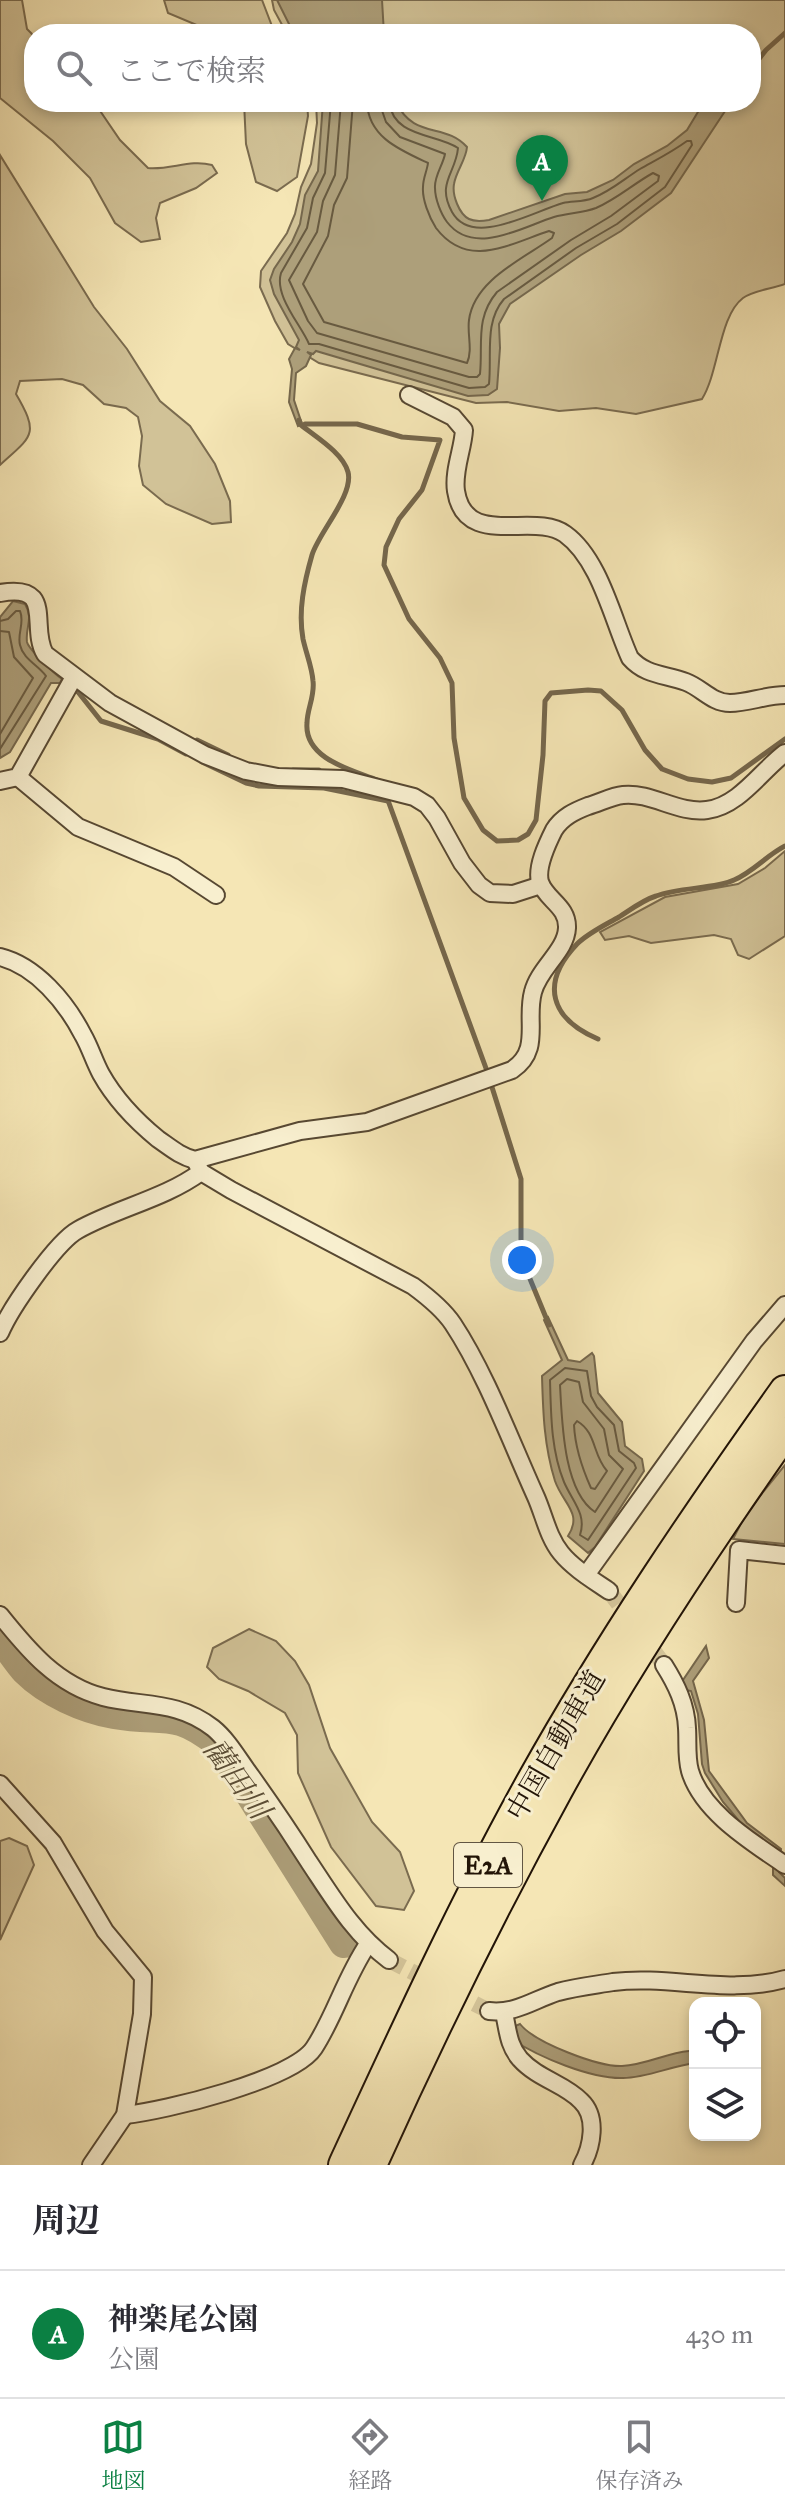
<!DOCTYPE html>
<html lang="ja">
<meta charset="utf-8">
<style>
:root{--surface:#fff;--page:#f2f2f3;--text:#2b2b33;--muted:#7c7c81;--line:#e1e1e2;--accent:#0b8043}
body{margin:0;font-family:"IM FELL Great Primer","Noto Serif JP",serif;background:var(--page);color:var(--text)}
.controls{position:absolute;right:24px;bottom:24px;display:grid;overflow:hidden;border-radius:16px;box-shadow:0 4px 12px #0003}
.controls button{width:72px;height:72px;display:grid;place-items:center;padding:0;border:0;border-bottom:2px solid var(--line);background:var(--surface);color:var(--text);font:40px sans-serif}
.you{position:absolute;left:522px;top:1260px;width:28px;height:28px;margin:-20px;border:6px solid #fff;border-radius:50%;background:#1a73e8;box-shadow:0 0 0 12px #1a73e833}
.badge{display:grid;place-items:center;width:52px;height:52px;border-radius:50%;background:var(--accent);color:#fff;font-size:26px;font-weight:700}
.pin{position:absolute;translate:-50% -66px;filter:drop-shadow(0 2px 4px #0008)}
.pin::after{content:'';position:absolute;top:42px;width:28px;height:24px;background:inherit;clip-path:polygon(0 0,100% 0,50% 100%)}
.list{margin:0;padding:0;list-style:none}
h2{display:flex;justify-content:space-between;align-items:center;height:104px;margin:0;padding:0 32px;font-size:34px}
h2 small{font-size:26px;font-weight:400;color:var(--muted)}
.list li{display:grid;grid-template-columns:52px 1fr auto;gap:24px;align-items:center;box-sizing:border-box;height:128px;padding:0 32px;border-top:2px solid var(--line)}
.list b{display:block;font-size:30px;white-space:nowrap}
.list p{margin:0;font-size:26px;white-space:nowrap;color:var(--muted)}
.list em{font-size:26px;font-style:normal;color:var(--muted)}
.icon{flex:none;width:44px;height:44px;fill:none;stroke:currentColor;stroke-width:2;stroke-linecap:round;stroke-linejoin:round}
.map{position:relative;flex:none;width:785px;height:2165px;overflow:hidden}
.search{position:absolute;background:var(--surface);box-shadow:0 4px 12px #0003;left:24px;right:24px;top:24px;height:88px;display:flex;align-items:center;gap:20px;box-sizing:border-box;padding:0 28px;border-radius:32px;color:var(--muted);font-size:30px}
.sheet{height:232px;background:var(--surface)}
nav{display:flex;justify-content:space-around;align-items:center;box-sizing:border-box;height:112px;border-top:2px solid var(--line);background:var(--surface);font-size:22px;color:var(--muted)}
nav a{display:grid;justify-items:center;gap:4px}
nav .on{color:var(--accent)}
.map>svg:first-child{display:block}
</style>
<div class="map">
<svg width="785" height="2165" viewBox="0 0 785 2165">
<rect width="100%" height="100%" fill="#f5e6b5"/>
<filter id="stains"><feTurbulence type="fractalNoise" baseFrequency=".0025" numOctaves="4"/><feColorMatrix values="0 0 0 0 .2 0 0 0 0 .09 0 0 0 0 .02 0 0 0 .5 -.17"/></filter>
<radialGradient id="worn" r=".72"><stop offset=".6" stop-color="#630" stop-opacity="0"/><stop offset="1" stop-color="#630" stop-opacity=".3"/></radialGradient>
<!-- green -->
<g fill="#d1c297" stroke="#7a6b4f" stroke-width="2">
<path d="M0,0H22L27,29L34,36V102H94L120,140L148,168C171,170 190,159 212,165L217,173L196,188L160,203L156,218L160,239L141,242L115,223L90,178L53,141L0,98Z"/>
<polygon points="164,0 262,0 275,34 218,34 168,13"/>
<path d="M272,0H785V284C772,289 754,290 743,298C719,316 719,372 702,399L636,414L596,408L559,411L507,402L476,403L319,363L288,344L275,321L260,287L261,271L287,233L295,214L301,187L311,164L317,123L316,102H751V34H287L274,10Z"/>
<polygon points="244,102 307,102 308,116 297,177 277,191 256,182 246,144"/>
<path d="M0,155L94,307L127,349L160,401L190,426L215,464L230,501L231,522L212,524L166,504L143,485L139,466L142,436L138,417L126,408L104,404L83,385L62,379L20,381L16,394C40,435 32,436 0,465Z"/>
<polygon points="785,851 785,936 749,959 738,955 731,939 714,935 651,943 629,936 605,940 600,932 665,897 738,884 765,868"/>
<polygon points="785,1465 785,1544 733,1539 747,1512"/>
<polygon points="249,1629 276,1641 295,1661 309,1685 330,1748 372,1822 400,1852 414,1891 404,1910 376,1906 331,1847 298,1773 297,1735 285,1713 248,1691 219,1679 207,1667 213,1648"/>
<polygon points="9,1838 27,1846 34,1865 0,1940 0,1841"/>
</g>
<!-- water -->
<g fill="#ad9f7a" stroke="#75674c" stroke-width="2">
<polygon points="277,0 382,0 384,34 294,34"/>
<path d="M323,102H396C414,140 445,122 467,147C466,160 456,171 454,184C452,195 459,214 469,219C475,222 483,221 489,220L565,194L587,192L613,180L634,164L667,146L687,130L704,102H731L671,193L621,231L581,255L510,304L499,324L500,348L497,389L488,395L468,396L316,351L313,354L307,352L311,355L306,366L296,373L294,400L302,424L298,426L289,402L292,369L289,359L295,348L300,350L296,347L299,340L274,294L270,280L274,269L292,242L300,224L305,195L318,171Z"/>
<path d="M13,601L25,604C34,619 25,627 27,642C29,650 56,675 62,679L60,683H51L10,752L0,758V617Z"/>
<path d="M548,1317L568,1360L580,1362L592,1353L594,1356L598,1393L622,1422L625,1446L642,1459L644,1471L595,1547L588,1553L568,1536C583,1513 563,1504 555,1481C544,1446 543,1412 542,1376L562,1360L544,1320Z"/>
<polygon points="706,1646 709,1658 693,1681 704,1720 709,1771 747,1823 781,1849 779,1872 785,1878 785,1886 773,1875 773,1850 745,1828 723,1802 705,1773 702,1764 698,1714 691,1691 686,1690 681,1683"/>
<path d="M520,2024C535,2043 599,2067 622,2066C646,2065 666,2053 689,2051H695V2063C671,2066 647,2078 623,2078C591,2079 539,2057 513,2040V2027Z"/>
</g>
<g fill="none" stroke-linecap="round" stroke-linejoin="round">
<!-- shore -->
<g stroke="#685a40" stroke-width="2">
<path d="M331,102L325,173L313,198L307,228L281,273C274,296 301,325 309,344H319L469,388L485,387L489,384C492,354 484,322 504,299L576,248L617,224L665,187L692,145L691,141H687C672,152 656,160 640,169C624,179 611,191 593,198C584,202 573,201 563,203C532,212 472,248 452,212C436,183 456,173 458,148C435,133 394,138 389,102"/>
<path d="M341,102L335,175L323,201L317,232L289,280L308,321L317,333L469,377H477L480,374C483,343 475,318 497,292L571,240L611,216L658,181L659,176L653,173C633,184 617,199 596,208C583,213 568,213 554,217C522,227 474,257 447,222C441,214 435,199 435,188C434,176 443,165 445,154L400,137L386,122L379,102"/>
<path d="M353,102L347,178L334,205L328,236L303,284L324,322L467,363C473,350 467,334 469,320C474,280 523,259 552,238L554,233L549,231C509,244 468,270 436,228C429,217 422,199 423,187C423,178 427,171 428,163C400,150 368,137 367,102"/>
<path d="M0,621L8,619L16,611H20C25,623 17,633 20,645C23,659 38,665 46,676L0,749"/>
<polyline points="0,631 9,632 14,657 33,678 0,734"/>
<path d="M565,1368L587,1371L591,1396L597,1407L614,1425L619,1451L634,1463L636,1468L588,1540L580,1535C587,1514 572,1501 564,1482C551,1450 551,1415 550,1380Z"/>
<path d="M567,1379L579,1382L583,1402L604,1429L609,1455L623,1469L595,1512C563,1491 562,1420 560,1385Z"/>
<path d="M577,1421C597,1433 592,1454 607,1471L595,1489L591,1488C582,1468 575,1446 574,1425Z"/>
</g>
<!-- stream -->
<g stroke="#75674c" stroke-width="5">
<polyline points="751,69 766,50 785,33"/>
<path d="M299,420L301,425C316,437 343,453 348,472C354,495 319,532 312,555C304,583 298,611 303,639C306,653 312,667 313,681C315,696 307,709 307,723C304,759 352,770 377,780"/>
<polyline points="305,424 357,424 402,437 440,440 422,490 399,519 386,547 384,565 409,619 440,658 452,683 454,738 464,798 483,830 497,841 518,840 528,834 536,820 543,755 545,701 551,693 588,690 601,691 622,710 645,750 662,769 688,779 712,782 731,778 785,739"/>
<polyline points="69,688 78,692 101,721 158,739 186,754"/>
<polyline points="197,740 228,755"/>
<polyline points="202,762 246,783 259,786 324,788 388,801"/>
<polyline points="293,770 319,770"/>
<polyline points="386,795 487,1071"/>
<path d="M598,1039C551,1019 539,984 577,944C588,933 605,925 619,917C630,910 643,900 656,896C680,887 715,889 734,880C753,872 767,855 785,846"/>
<polyline points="491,1084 521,1179 521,1257 549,1325"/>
</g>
<!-- river -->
<path stroke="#ad9f7a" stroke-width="30" d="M0,1637C9,1648 17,1661 26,1671C47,1692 84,1709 114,1714C163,1723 173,1707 218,1743L344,1943"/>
<!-- street-tunnel -->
<g stroke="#d5c69b" stroke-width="16" stroke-dasharray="16 8" stroke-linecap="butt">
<polyline points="609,1591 664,1665"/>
<polyline points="389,1960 489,2011"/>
</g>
<defs>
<g id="street">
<path d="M409,395L453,417L464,430C463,449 453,471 456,491C465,550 534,511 565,534C600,559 613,621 630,658C646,676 665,674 686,682C702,688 712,703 730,703C748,703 766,695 785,695"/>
<path d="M0,593C56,583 29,627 45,654L110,703L205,755L246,771L278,777L343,779L414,797L427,805L437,818L462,863L479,885L490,893L513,894L541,885"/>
<polyline points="18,777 78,827 174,867 216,895"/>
<polyline points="0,781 18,777 74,677"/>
<path d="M0,957C36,966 66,1002 83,1035C90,1047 94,1061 101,1074C115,1099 136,1121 158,1139C171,1148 180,1156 195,1160L300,1131L367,1122L512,1070C542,1050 525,1021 533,992C539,968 566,951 567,928C568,906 546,900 540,882C536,867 547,844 554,830C562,817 575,811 588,806C599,803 612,796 623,795C652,792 678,814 707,810C739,806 761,771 785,753"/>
<path d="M195,1160L201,1172L231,1190L413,1286C428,1297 443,1309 453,1324C486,1374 511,1442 536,1497C544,1515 548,1537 561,1553C573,1568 593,1580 609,1591"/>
<path d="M0,1333C10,1309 56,1242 78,1230C117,1208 164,1199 201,1172"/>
<polyline points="586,1575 754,1341 785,1305"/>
<polyline points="736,1603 739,1550 785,1555"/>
<path d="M0,1615C28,1650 57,1685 103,1697C143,1707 177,1700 213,1728C228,1740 239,1760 251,1776C271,1804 290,1832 309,1862C333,1898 354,1934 389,1960"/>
<path d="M664,1665C676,1684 686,1704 687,1728C688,1741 686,1757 690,1771C702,1812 752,1842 785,1865"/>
<polyline points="0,1784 53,1843 105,1931 143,1977 142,2014 125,2115 91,2165"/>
<path d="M489,2011C516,2014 533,2000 558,1992C576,1987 595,1985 613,1982C670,1975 729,1995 785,1979"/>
<path d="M504,2013C508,2030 508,2045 520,2059C538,2079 565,2084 581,2101C598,2117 592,2147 582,2165"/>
<path d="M125,2115C164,2111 293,2080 314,2048C335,2016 345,1978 368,1944"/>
</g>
<g id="highway">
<path d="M344,2165C404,2035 464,1904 534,1778C609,1644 696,1516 785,1391"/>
<path d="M371,2165C428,2038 490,1912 557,1790C625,1666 704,1547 785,1432"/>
</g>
</defs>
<!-- street casing -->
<use href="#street" stroke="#574832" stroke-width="20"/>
<!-- highway casing -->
<use href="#highway" stroke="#221407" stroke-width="34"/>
<!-- street -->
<use href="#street" stroke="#f8efcf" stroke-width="16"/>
<!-- highway -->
<use href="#highway" stroke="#f5e6b5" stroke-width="30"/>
</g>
<g text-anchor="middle" stroke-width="6" stroke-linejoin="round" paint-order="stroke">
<!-- shield labels -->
<rect fill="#f8efcf" stroke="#625643" stroke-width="2" x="454" y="1843" width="68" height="44" rx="6"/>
<g font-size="26" font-weight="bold" fill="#221407">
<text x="488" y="1874">E2A</text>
</g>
<!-- street labels -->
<g font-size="28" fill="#221407" stroke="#f8efcf">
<text transform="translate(555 1745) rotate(-60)" y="10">中国自動車道</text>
</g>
<!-- water labels -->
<g font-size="30" font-style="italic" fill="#5a4c35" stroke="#f8efcf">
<text transform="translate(237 1779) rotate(54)" y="10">藺田川</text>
</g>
</g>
<rect width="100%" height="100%" filter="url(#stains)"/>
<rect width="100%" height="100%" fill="url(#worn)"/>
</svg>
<div class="controls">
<button><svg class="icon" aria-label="locate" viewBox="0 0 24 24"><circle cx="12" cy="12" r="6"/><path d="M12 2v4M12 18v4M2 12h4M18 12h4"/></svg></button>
<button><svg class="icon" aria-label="layers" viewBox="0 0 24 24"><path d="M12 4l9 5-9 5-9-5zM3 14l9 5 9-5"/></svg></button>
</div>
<div class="you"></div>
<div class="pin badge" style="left:542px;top:201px">A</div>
<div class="search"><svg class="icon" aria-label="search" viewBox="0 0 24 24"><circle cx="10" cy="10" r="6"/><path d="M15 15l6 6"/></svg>ここで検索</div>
</div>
<section class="sheet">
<h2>周辺<small></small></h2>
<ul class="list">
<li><span class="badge">A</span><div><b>神楽尾公園</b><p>公園</p></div><em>430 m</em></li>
</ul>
</section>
<nav>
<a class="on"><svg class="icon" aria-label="map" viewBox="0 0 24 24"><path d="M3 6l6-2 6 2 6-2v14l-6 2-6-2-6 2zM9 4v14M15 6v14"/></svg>地図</a>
<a><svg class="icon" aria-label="directions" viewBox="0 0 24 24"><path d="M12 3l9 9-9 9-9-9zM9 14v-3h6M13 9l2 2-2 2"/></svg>経路</a>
<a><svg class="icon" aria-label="saved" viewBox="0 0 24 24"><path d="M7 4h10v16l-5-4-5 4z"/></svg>保存済み</a>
</nav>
